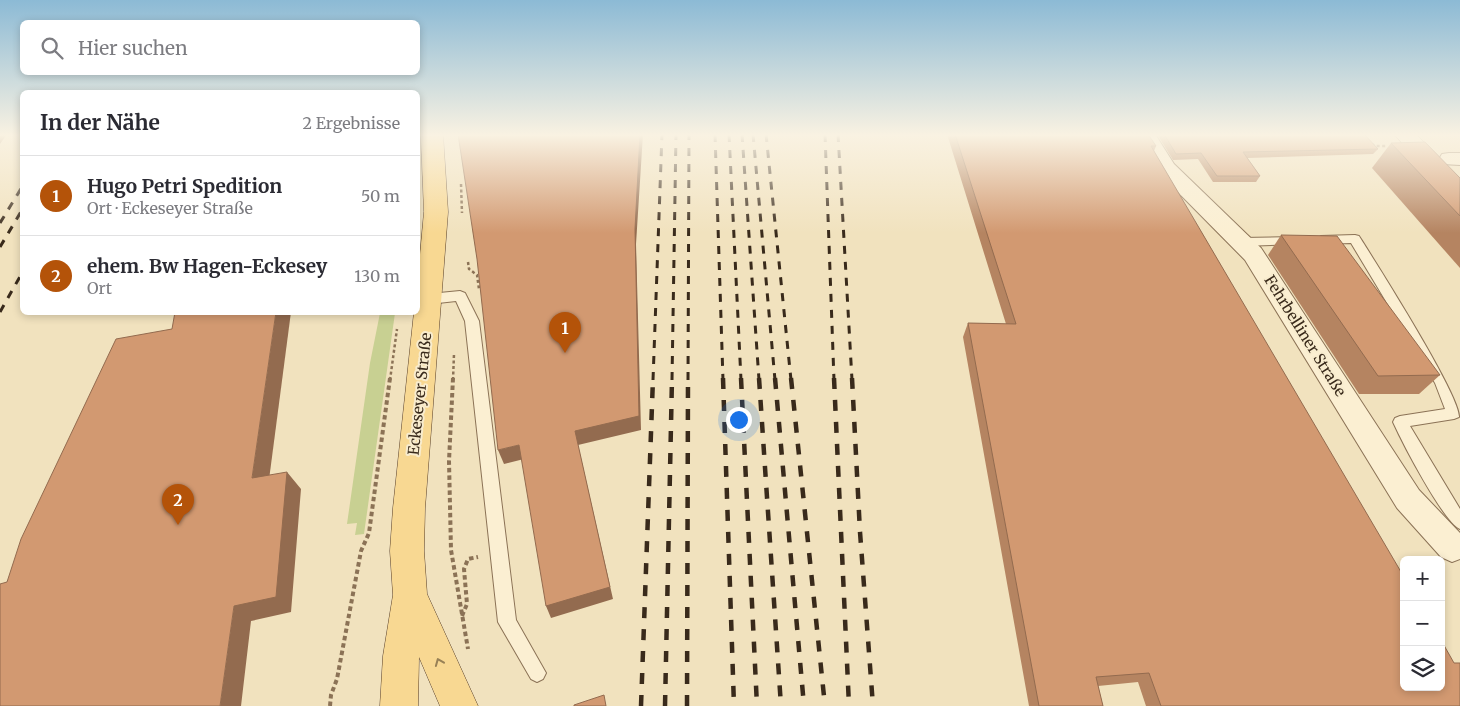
<!DOCTYPE html>
<html lang="de">
<meta charset="utf-8">
<style>
:root{--surface:#fff;--page:#f2f2f3;--text:#2b2b33;--muted:#7c7c81;--line:#e1e1e2;--accent:#b45309}
body{margin:0;font-family:Merriweather,serif;background:var(--page);color:var(--text)}
.controls{position:absolute;right:15px;bottom:15px;display:grid;overflow:hidden;border-radius:8px;box-shadow:0 2px 8px #0003}
.controls button{width:45px;height:45px;display:grid;place-items:center;padding:0;border:0;border-bottom:1px solid var(--line);background:var(--surface);color:var(--text);font:25px sans-serif}
.you{position:absolute;left:738px;top:419px;width:18px;height:18px;margin:-12px;border:4px solid #fff;border-radius:50%;background:#1a73e8;box-shadow:0 0 0 8px #1a73e833}
.badge{display:grid;place-items:center;width:32px;height:32px;border-radius:50%;background:var(--accent);color:#fff;font-size:16px;font-weight:700}
.pin{position:absolute;translate:-50% -41px;filter:drop-shadow(0 1px 2px #0008)}
.pin::after{content:'';position:absolute;top:26px;width:18px;height:15px;background:inherit;clip-path:polygon(0 0,100% 0,50% 100%)}
.list{margin:0;padding:0;list-style:none}
h2{display:flex;justify-content:space-between;align-items:center;height:65px;margin:0;padding:0 20px;font-size:21px}
h2 small{font-size:16px;font-weight:400;color:var(--muted)}
.list li{display:grid;grid-template-columns:32px 1fr auto;gap:15px;align-items:center;box-sizing:border-box;height:80px;padding:0 20px;border-top:1px solid var(--line)}
.list b{display:block;font-size:19px;white-space:nowrap}
.list p{margin:0;font-size:16px;white-space:nowrap;color:var(--muted)}
.list em{font-size:16px;font-style:normal;color:var(--muted)}
.icon{flex:none;width:28px;height:28px;fill:none;stroke:currentColor;stroke-width:2;stroke-linecap:round;stroke-linejoin:round}
.map{position:relative;flex:none;width:1460px;height:706px;overflow:hidden}
.search{position:absolute;background:var(--surface);box-shadow:0 2px 8px #0003;left:20px;top:20px;width:400px;height:55px;display:flex;align-items:center;gap:12px;box-sizing:border-box;padding:0 18px;border-radius:8px;color:var(--muted);font-size:19px}
.panel{position:absolute;background:var(--surface);box-shadow:0 2px 8px #0003;left:20px;top:90px;width:400px;height:225px;border-radius:8px}
.map>svg:first-child{display:block}
</style>
<div class="map">
<svg width="1460" height="706" viewBox="0 0 1460 706">
<rect width="100%" height="100%" fill="#f1e2be"/>
<!-- green -->
<polygon fill="#c8d092" points="380,313 395,313 364,534 355,535 357,523 347,524 370,363"/>
<g fill="none" stroke-linecap="round" stroke-linejoin="round">
<defs>
<g id="lane">
<path d="M1355,235L1359,236C1376,263 1460,395 1459,417L1454,419L1410,426L1460,509V529C1444,523 1402,442 1393,422L1395,418L1400,416L1445,409L1435,383L1351,243L1321,244L1315,240L1321,236Z"/>
<polygon points="1295,237 1301,241 1299,244 1241,246 1235,242 1241,238"/>
<polygon points="460,291 465,293 479,321 516,620 546,673 543,679 537,682 531,679 498,622 465,321 456,301 429,304 424,302 423,299 424,296 429,294"/>
</g>
<g id="street">
<polygon points="1135,134 1155,134 1174,164 1261,248 1419,490 1460,533 1460,559 1452,562 1441,557 1397,508 1245,260 1159,173"/>
<polygon points="1449,153 1460,153 1460,165 1442,164 1439,159 1442,154"/>
</g>
<polygon id="secondary" points="1394,134 1416,134 1460,180 1460,201 1452,199"/>
<polygon id="primary" points="421,134 443,134 448,212 425,508 424,551 427,594 478,706 440,706 419,657 418,706 380,706 383,656 393,595 390,551 393,508 414,312 418,312 418,276 424,212"/>
</defs>
<!-- lane casing -->
<use href="#lane" stroke="#8b7256" stroke-width="2"/>
<!-- street casing -->
<use href="#street" stroke="#8b7256" stroke-width="2"/>
<!-- secondary casing -->
<use href="#secondary" stroke="#6c5339" stroke-width="1"/>
<!-- primary casing -->
<use href="#primary" stroke="#583f2a" stroke-width="1"/>
<!-- path-far1 -->
<g stroke="#8b7256" stroke-width="2.5" stroke-dasharray="3 2.5" stroke-linecap="butt">
<polyline points="1372,144 1374,146 1387,146"/>
<polyline points="461,184 462,213"/>
<polyline points="468,262 469,269 477,275 479,289"/>
<polyline points="390,380 397,329"/>
<polyline points="453,380 454,354"/>
</g>
<!-- path -->
<g stroke="#8b7256" stroke-width="4" stroke-dasharray="4.5 3" stroke-linecap="butt">
<polyline points="453,378 449,461 451,550 468,649"/>
<polyline points="462,616 467,604 464,569 468,559 478,557"/>
<polyline points="330,706 331,695 337,679 361,551 369,533 390,378"/>
</g>
<!-- lane -->
<use href="#lane" fill="#fbefd2" fill-rule="evenodd"/>
<!-- street -->
<use href="#street" fill="#fbefd2" fill-rule="evenodd"/>
<!-- secondary -->
<use href="#secondary" fill="#fbefd2" fill-rule="evenodd"/>
<!-- primary -->
<use href="#primary" fill="#f8d892" fill-rule="evenodd"/>
<!-- rail-far1 -->
<g stroke="#392a1b" stroke-width="3" stroke-dasharray="8 8" stroke-linecap="butt">
<polyline points="715,134 723,380"/>
<polyline points="729,134 741,380"/>
<polyline points="742,134 759,380"/>
<polyline points="753,134 775,380"/>
<polyline points="766,134 791,380"/>
<polyline points="825,134 834,380"/>
<polyline points="838,134 852,380"/>
<polyline points="0,223 22,187"/>
<polyline points="0,247 22,210"/>
<polyline points="0,312 22,273"/>
<polyline points="653,380 662,134"/>
<polyline points="672,380 676,134"/>
<polyline points="688,380 689,134"/>
</g>
<!-- rail -->
<g stroke="#392a1b" stroke-width="4.5" stroke-dasharray="11 11" stroke-linecap="butt">
<polyline points="723,378 734,706"/>
<polyline points="741,378 757,706"/>
<polyline points="759,378 781,706"/>
<polyline points="775,378 804,706"/>
<polyline points="791,378 825,706"/>
<polyline points="834,378 849,706"/>
<polyline points="852,378 860,532 873,706"/>
<polyline points="641,706 653,378"/>
<polyline points="665,706 672,378"/>
<polyline points="687,706 688,378"/>
</g>
</g>
<!-- wall -->
<g fill="#b58461">
<polygon points="947,134 1148,134 1156,146 1154,151 1460,706 1146,706 1138,682 1098,686 1103,706 1029,706 963,337 968,323 1006,324"/>
<polygon points="1157,134 1364,134 1378,149 1373,154 1247,158 1260,176 1256,182 1213,182 1198,159 1173,160"/>
<polygon points="1391,143 1460,178 1460,268 1372,168"/>
<polygon points="1281,235 1440,375 1419,394 1359,394 1268,255"/>
</g>
<!-- shaded-wall -->
<g fill="#936b4f">
<polygon points="0,134 7,134 0,144"/>
<polygon points="640,134 643,134 636,244 641,430 578,445 613,599 551,618 546,606 575,431"/>
<polygon points="276,312 291,312 267,495 252,478"/>
<polygon points="519,445 524,459 504,464 498,450"/>
<polygon points="287,472 301,489 291,612 251,621 241,706 220,706 234,606"/>
</g>
<!-- building -->
<g fill="#d29971" stroke="#936b4f">
<polygon points="458,134 640,134 635,229 639,416 575,431 610,587 546,606 519,445 498,450 477,259"/>
<polygon points="955,134 1148,134 1156,146 1151,146 1404,577 1404,687 1441,687 1441,640 1454,663 1460,663 1460,706 1161,706 1149,673 1096,677 1103,706 1039,706 968,323 1016,324"/>
<polygon points="1164,134 1364,134 1378,149 1243,152 1260,176 1217,176 1201,153 1176,154"/>
<polygon points="1425,142 1460,178 1460,216 1391,143"/>
<polygon points="1281,235 1337,236 1440,375 1378,376"/>
<polygon points="175,312 276,312 252,478 287,472 276,597 234,606 220,706 0,706 0,584 7,582 21,539 116,339 172,329"/>
<polygon points="604,695 606,706 574,706 574,705"/>
</g>
<!-- one-way arrows -->
<defs><path id="oneway-chevron" d="M-2-3.5L2.5 0L-2 3.5" fill="none" stroke-width="1.6" stroke-linecap="round" stroke-linejoin="round" transform="scale(1.25)"/></defs>
<use stroke="#988156" href="#oneway-chevron" transform="translate(439 662) rotate(-112)"/>
<!-- sky -->
<linearGradient id="sky" x2="0" y2="1"><stop stop-color="#8cbad5"/><stop offset="0.58" stop-color="#f9f2e2"/><stop offset="1" stop-color="#f9f2e2" stop-opacity="0"/></linearGradient>
<rect width="1460" height="233" fill="url(#sky)"/>
<g text-anchor="middle" stroke-width="4" stroke-linejoin="round" paint-order="stroke">
<!-- street labels -->
<g font-size="15" fill="#392a1b" stroke="#f8ecce">
<text transform="translate(1305 336) rotate(58)" y="5">Fehrbelliner Straße</text>
<text transform="translate(420 394) rotate(-84)" y="5">Eckeseyer Straße</text>
</g>
</g>
</svg>
<div class="controls">
<button>+</button>
<button>−</button>
<button><svg class="icon" aria-label="layers" viewBox="0 0 24 24"><path d="M12 4l9 5-9 5-9-5zM3 14l9 5 9-5"/></svg></button>
</div>
<div class="you"></div>
<div class="pin badge" style="left:565px;top:353px">1</div>
<div class="pin badge" style="left:178px;top:525px">2</div>
<div class="search"><svg class="icon" aria-label="search" viewBox="0 0 24 24"><circle cx="10" cy="10" r="6"/><path d="M15 15l6 6"/></svg>Hier suchen</div>
<section class="panel">
<h2>In der Nähe<small>2 Ergebnisse</small></h2>
<ul class="list">
<li><span class="badge">1</span><div><b>Hugo Petri Spedition</b><p>Ort · Eckeseyer Straße</p></div><em>50 m</em></li>
<li><span class="badge">2</span><div><b>ehem. Bw Hagen-Eckesey</b><p>Ort</p></div><em>130 m</em></li>
</ul>
</section>
</div>
